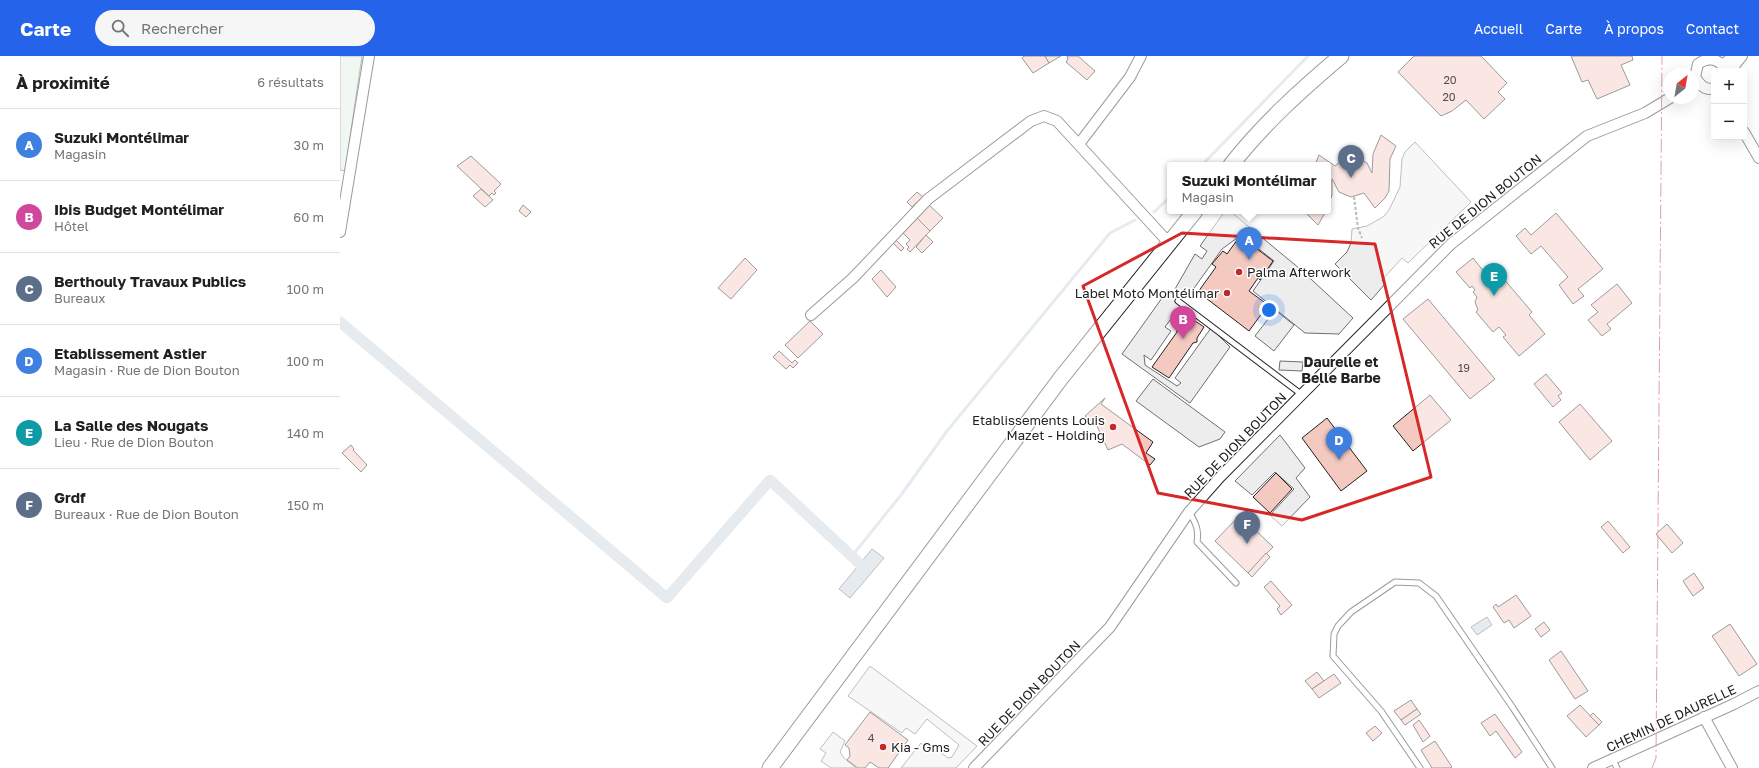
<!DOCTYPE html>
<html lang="fr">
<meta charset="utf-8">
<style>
:root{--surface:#fff;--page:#f6f6f6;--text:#202124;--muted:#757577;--line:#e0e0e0;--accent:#2563eb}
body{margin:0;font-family:"Golos Text",sans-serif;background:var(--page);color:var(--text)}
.controls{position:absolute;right:12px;top:12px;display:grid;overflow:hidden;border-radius:4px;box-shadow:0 4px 16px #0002}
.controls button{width:36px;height:36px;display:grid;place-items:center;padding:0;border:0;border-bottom:1px solid var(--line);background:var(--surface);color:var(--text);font:20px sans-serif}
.compass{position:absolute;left:1323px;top:12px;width:36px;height:36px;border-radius:50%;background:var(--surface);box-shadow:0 4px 16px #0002;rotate:31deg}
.you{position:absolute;left:929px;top:254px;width:14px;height:14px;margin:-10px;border:3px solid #fff;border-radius:50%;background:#1a73e8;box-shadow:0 0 0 6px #1a73e833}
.badge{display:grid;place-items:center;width:26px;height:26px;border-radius:50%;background:var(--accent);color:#fff;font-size:13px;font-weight:700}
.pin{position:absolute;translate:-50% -33px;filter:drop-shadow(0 1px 2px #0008)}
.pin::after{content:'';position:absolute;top:21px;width:14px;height:12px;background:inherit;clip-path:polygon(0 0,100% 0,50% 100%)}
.popup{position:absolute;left:827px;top:106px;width:164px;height:52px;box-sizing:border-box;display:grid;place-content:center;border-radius:4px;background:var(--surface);filter:drop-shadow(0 1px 3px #0005);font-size:13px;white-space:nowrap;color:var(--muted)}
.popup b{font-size:15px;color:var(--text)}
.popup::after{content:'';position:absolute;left:50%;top:100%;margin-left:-8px;border:8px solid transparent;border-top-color:var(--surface)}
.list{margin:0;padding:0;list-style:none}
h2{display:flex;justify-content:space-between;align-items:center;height:52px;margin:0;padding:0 16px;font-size:17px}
h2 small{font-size:13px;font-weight:400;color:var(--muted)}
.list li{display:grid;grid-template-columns:26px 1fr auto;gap:12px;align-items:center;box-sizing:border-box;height:72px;padding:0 16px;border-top:1px solid var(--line)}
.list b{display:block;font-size:15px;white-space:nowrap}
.list p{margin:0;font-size:13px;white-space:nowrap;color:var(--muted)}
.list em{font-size:13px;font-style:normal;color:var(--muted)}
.icon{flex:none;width:22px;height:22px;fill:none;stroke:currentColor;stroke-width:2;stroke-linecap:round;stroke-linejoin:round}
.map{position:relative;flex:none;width:1419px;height:712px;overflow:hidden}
header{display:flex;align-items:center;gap:24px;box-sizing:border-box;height:56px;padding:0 20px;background:var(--accent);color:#fff}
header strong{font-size:19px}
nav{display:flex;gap:22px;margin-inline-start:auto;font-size:14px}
.search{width:280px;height:36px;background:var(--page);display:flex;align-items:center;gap:10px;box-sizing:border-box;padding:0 14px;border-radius:22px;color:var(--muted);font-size:15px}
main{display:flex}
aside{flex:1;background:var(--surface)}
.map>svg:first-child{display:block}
</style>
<header>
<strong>Carte</strong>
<div class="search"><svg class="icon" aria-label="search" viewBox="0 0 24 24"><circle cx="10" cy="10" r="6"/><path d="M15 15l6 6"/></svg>Rechercher</div>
<nav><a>Accueil</a><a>Carte</a><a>À propos</a><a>Contact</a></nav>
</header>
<main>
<aside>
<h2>À proximité<small>6 résultats</small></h2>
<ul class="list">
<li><span class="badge" style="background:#3f7fe0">A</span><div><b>Suzuki Montélimar</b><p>Magasin</p></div><em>30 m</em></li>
<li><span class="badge" style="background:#d1479c">B</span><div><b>Ibis Budget Montélimar</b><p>Hôtel</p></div><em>60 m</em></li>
<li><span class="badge" style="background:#5c6f8a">C</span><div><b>Berthouly Travaux Publics</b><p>Bureaux</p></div><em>100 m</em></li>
<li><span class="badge" style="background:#3f7fe0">D</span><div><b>Etablissement Astier</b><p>Magasin · Rue de Dion Bouton</p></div><em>100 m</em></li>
<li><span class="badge" style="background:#0f9aa8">E</span><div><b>La Salle des Nougats</b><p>Lieu · Rue de Dion Bouton</p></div><em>140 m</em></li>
<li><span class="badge" style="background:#5c6f8a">F</span><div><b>Grdf</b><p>Bureaux · Rue de Dion Bouton</p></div><em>150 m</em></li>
</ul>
</aside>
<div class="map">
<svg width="1419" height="712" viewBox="0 0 1419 712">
<rect width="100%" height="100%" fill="#fff"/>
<!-- green -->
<polygon fill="#e0efe3" stroke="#6f6f6f" points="0,0 22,0 5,115 0,114"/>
<!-- parking -->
<g fill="#ededed" stroke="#6f6f6f">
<polygon points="1075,86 1131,146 1068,207 1062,202 1042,224 1045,228 1031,244 995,208 1007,196 1011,187 1012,173 1027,170 1043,161 1049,154 1060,131 1062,103 1065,96"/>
<polygon points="885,155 890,155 960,213 1013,262 999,278 965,277 913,235 934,205 901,179 882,193 847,242 835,233 855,198 862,203 867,195 860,190"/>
<polygon points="827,235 843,246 837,255 840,258 836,262 833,260 825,271 831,275 811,304 804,299 805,309 837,330 841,327 835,322 871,272 890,291 850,347 782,298"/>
<polygon points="935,254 954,269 934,295 915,280"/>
<polygon points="940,305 963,306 962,315 939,314"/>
<polygon points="813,323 885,376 880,383 859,391 796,345"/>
<polygon points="940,379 965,412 956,422 970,441 942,470 930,459 954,433 935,416 912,439 895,425"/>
<polygon points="530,610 637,690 616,712 561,712 581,687 584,690 587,686 608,702 612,701 619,689 587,663 575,678 566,672 562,677 508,640"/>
<polygon points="493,676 505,685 500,696 504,702 516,712 491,712 481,705 486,697 480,693"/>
</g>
<!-- water -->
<g fill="#c7d3dd" stroke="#6f6f6f">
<polygon points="532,493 544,502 510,542 499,533"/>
<polygon points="1147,561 1152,569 1137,579 1131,571"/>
</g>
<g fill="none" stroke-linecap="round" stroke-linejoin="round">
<!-- stream -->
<g stroke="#c7d3dd" stroke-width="3">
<polyline points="862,109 968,0"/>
<polyline points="814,156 830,141"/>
<polyline points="512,500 561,439 607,375 770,177 795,164"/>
</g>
<!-- canal -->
<polyline stroke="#c7d3dd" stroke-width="11" points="0,266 327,542 430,424 520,508"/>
</g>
<!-- building -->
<g fill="#f3c9c0" stroke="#222">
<polygon points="684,0 705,0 709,7 693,17 682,2"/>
<polygon points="705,0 721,0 709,7"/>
<polygon points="727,0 738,0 755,15 747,24 726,6 728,3"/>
<polygon points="1074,0 1141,0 1167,27 1158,36 1165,43 1144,63 1126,44 1112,55 1101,60 1058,16"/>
<polygon points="1231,0 1292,0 1293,4 1281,9 1290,29 1257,43 1248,24 1242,26"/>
<polygon points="1041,79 1056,90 1050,103 1049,135 1045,142 1035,152 1024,137 1011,141 999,136 992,123 992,139 988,151 988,109 975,109 979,99 995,110 1006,101 1018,102 1027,107 1032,117 1033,98"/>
<polygon points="131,100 161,128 154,135 156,137 154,139 152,137 149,140 117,110"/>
<polygon points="141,133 153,144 145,151 133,140"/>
<polygon points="577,136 583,141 572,151 567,146"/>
<polygon points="183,149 191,156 186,161 179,155"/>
<polygon points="589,149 603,162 590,175 577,162"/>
<polygon points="967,155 986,155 978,169 966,157"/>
<polygon points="1216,157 1263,213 1238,233 1244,240 1233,248 1219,229 1228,221 1201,190 1191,198 1176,180 1185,172 1191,179"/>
<polygon points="577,162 590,175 570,196 567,193 569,191 566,188 570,184 563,177"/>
<polygon points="586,179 593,186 582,197 576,191"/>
<polygon points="900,180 933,205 920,224 918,222 909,235 928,249 909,275 858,236 876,211 872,208 883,195 887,198"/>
<polygon points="556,184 564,192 561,195 553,187"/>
<polygon points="405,202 417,214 391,243 378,232"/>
<polygon points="1133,202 1149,222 1157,215 1192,256 1189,259 1205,278 1179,300 1163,281 1166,279 1159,271 1153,276 1136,256 1138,254 1135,246 1137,241 1133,236 1135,234 1132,230 1130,232 1116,216"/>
<polygon points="541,214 556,231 547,241 532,223"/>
<polygon points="1277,228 1292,247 1267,268 1271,273 1262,280 1248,264 1258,256 1251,249"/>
<polygon points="1088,243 1155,323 1130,343 1063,263"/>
<polygon points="848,260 864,271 857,282 857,286 853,287 829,322 812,311 837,276 837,271 841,271"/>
<polygon points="470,265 483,278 458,302 445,289"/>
<polygon points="439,295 452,307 455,304 458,307 453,312 450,309 446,313 433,301"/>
<polygon points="1206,318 1222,337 1218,340 1221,344 1213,351 1194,328"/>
<polygon points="1090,339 1111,364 1073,395 1053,370"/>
<polygon points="765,342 761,348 813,386 806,397 815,403 810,409 782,388 768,394 756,368 745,360"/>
<polygon points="1240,348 1272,385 1250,404 1219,366"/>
<polygon points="987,362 1027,415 1001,435 962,382"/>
<polygon points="11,389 14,393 13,394 27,409 21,416 2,397"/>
<polygon points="936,417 952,433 930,457 913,441"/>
<polygon points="900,459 933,491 908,517 875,485"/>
<polygon points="1268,465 1290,491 1283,497 1261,471"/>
<polygon points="1327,468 1343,487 1332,497 1316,478"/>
<polygon points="926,497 930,501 912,521 908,517"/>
<polygon points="1354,517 1364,532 1353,540 1343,525"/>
<polygon points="931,525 952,549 941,559 937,553 940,550 924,531"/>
<polygon points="1176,539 1191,560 1174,572 1169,564 1164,567 1153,551 1156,548 1158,551"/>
<polygon points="1204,566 1210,574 1201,581 1195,573"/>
<polygon points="1390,568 1417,608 1399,620 1372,580"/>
<polygon points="1221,595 1248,635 1235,643 1209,604"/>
<polygon points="977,616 984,625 972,633 965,625"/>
<polygon points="994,618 1001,627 979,642 972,633"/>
<polygon points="1071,644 1077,653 1061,664 1054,655"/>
<polygon points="1240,649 1259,669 1246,681 1227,660"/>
<polygon points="1077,653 1081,658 1065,669 1061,664"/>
<polygon points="530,656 568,684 548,712 539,712 530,706 525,712 518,712 507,704 510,700 509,692 505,689"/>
<polygon points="1253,657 1262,666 1259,669 1250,660"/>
<polygon points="1155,658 1182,696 1175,702 1156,675 1150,680 1141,667"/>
<polygon points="1079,664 1090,680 1083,686 1073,669"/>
<polygon points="1035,670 1042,677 1033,685 1026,677"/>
<polygon points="1095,685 1112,711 1110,712 1092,712 1081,694"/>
</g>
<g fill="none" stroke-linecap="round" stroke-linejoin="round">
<defs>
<g id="service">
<polyline points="838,245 961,338"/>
<path d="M849,456C856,467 859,474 857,486L896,527"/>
<polyline points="1273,704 1277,712"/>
<polyline points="1080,712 1041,655 993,600 994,578 998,570 1011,556 1055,526 1079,527 1096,540 1173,652 1212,712"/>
</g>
<g id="minor">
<polyline points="1383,9 1393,0"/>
<polyline points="1390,15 1402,0"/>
<path d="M1374,33C1364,34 1360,29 1355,21L1358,8C1369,0 1381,3 1385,15"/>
<polyline points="1404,76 1419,102"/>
<polyline points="739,88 790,21 801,0"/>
<polyline points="0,176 29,0"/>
<polyline points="471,259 513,222 588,143 691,65 704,60 717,65 829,187"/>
<polyline points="1364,661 1392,712"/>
<polyline points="634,712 770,571 849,456 880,421 1111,188 1247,80 1305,57 1330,42"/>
<polyline points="1253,712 1394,648 1419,635"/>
</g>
<g id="primary">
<path d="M891,109C923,68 962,33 1001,0"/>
<polyline points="430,712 721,322 855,155"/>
</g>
</defs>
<!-- service casing -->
<use href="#service" stroke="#222" stroke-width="7"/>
<!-- minor casing -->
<use href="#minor" stroke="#222" stroke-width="12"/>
<!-- primary casing -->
<use href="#primary" stroke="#222" stroke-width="17"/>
<!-- path -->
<polyline stroke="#646464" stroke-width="2" stroke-dasharray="3 2" stroke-linecap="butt" points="1014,141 1018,172 1022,182"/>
<!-- service -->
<use href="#service" stroke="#fff" stroke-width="5"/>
<!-- minor -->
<use href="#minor" stroke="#fff" stroke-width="10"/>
<!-- primary -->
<use href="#primary" stroke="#fff" stroke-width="15"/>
<!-- power -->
<polyline stroke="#c62828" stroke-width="1" stroke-dasharray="14 3 2 3" stroke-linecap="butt" points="1312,712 1316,702 1322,0"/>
</g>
<!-- marked area -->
<path d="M0 0H1419V712H0ZM842,177L1035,188L1091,421L962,464L818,437L743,230Z" fill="#fff" fill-opacity=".55" fill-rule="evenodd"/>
<path fill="none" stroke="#d62828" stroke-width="3" stroke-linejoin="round" d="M842,177L1035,188L1091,421L962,464L818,437L743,230Z"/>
<!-- markers -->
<g fill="#c62828" stroke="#fff" stroke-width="1.5">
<circle cx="899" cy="216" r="4"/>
<circle cx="887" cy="237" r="4"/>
<circle cx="773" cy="371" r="4"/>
<circle cx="543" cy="691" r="4"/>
</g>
<g text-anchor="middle" stroke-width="3" stroke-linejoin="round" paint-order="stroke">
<!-- number labels -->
<g font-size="11" fill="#564c4a">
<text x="1110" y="28">20</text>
<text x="1109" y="45">20</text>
<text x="1124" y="316">19</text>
<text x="531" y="686">4</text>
</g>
<!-- street labels -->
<g font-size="13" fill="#222" stroke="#fff">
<text transform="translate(1145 145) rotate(-39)" y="5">RUE DE DION BOUTON</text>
<text transform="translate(895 389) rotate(-46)" y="5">RUE DE DION BOUTON</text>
<text transform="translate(689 637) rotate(-46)" y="5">RUE DE DION BOUTON</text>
<text transform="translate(1331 662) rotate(-25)" y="5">CHEMIN DE DAURELLE</text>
</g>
<!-- poi labels -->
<g font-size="13" fill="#222" stroke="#fff" text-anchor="start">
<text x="907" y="221">Palma Afterwork</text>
<text x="879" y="242" text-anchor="end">Label Moto Montélimar</text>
<text x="765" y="369" text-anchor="end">Etablissements Louis<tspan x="765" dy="15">Mazet - Holding</tspan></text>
<text x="551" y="696">Kia - Gms</text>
</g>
<!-- neighbourhood labels -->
<g font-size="14" font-weight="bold" fill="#222" stroke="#fff">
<text x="1001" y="311">Daurelle et<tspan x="1001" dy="16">Belle Barbe</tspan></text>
</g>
</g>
</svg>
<div class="controls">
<button>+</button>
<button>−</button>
</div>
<svg class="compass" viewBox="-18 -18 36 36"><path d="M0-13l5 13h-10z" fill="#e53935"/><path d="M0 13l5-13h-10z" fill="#757577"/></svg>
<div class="you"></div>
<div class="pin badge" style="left:909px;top:204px;background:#3f7fe0">A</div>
<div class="popup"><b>Suzuki Montélimar</b>Magasin</div>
<div class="pin badge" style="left:843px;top:283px;background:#d1479c">B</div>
<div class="pin badge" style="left:1011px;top:122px;background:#5c6f8a">C</div>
<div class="pin badge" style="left:999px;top:404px;background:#3f7fe0">D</div>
<div class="pin badge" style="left:1154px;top:240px;background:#0f9aa8">E</div>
<div class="pin badge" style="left:907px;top:488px;background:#5c6f8a">F</div>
</div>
</main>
